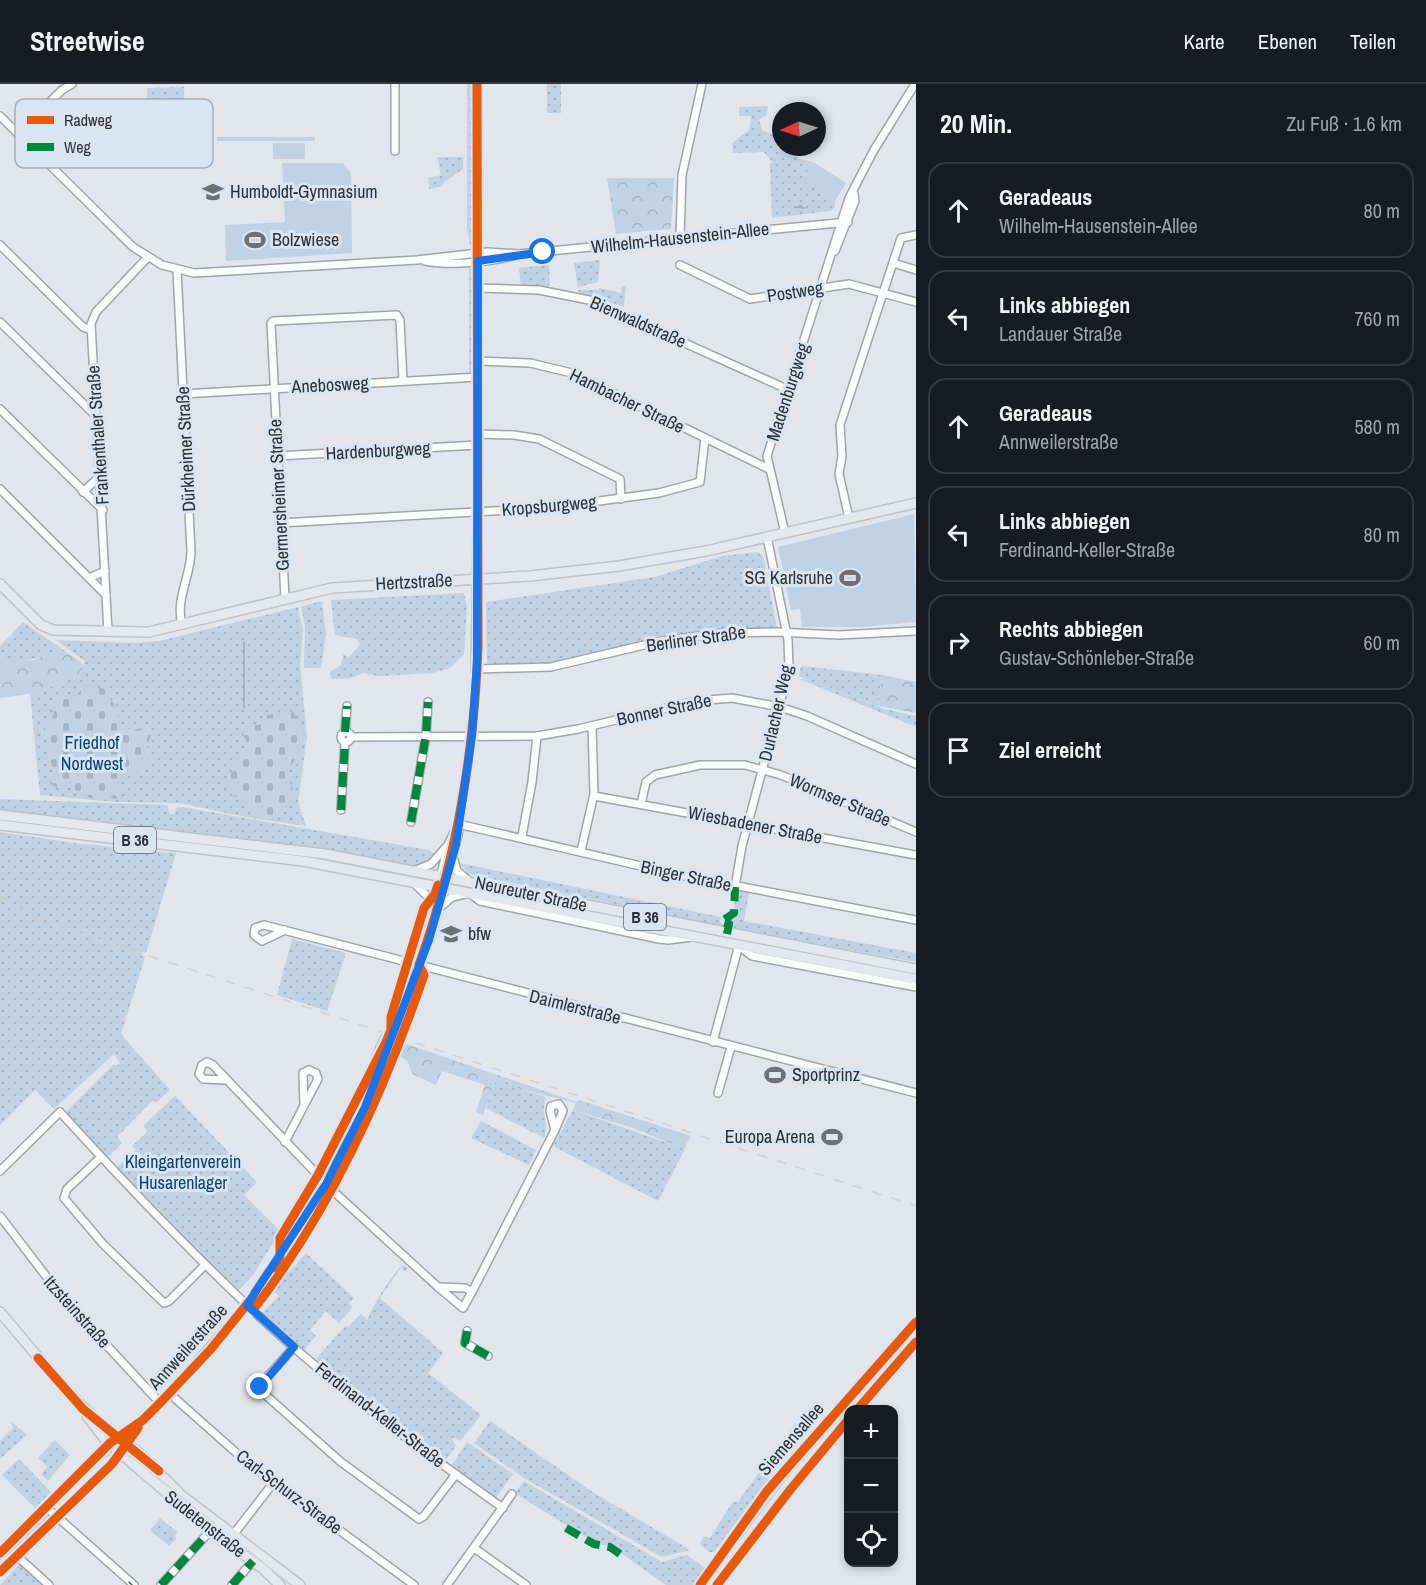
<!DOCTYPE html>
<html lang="de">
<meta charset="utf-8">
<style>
:root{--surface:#171b24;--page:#20242c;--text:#f1f3f6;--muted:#9ea1a6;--line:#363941}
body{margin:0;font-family:"Archivo Narrow",sans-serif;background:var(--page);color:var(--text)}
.controls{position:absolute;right:18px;bottom:18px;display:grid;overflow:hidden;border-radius:12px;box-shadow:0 3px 9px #0003}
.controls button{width:54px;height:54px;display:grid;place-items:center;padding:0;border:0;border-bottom:2px solid var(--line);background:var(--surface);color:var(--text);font:30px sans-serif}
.compass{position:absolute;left:772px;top:18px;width:54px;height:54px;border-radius:50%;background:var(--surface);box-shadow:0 3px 9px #0003;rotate:266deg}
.stop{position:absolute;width:18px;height:18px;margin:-14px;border:4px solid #1a73e8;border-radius:50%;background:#fff}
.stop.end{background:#1a73e8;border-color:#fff;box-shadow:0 2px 6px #0008}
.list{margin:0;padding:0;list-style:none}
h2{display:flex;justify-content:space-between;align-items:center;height:78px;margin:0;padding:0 24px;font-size:26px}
h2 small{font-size:20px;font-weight:400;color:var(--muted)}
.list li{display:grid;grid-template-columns:39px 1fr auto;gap:18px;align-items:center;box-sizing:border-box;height:96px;margin:0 12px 12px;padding:0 12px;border:2px solid var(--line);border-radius:18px}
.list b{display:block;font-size:22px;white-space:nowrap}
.list p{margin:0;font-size:20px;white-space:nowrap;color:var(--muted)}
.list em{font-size:20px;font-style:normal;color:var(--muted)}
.icon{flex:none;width:33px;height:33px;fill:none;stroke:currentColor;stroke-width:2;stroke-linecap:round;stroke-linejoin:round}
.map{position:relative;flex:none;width:916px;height:1501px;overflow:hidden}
header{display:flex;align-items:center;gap:36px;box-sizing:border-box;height:84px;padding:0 30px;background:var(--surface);border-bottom:2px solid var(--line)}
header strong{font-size:28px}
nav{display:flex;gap:33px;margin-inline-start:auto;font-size:21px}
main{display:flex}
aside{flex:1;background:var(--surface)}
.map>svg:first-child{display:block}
</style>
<header>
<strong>Streetwise</strong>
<nav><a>Karte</a><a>Ebenen</a><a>Teilen</a></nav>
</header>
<main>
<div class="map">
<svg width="916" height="1501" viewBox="0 0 916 1501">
<defs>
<pattern id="green-dots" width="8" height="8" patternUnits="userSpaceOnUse" patternTransform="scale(1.5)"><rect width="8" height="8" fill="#c1d2e4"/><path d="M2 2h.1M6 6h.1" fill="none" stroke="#a6b5c4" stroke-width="1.8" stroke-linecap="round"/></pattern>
<pattern id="forest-crowns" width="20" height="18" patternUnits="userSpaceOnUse" patternTransform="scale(1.5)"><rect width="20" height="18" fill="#c1d2e4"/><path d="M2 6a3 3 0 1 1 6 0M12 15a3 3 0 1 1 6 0" fill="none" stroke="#a6b5c4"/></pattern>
<pattern id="cemetery-stones" width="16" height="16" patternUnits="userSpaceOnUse" patternTransform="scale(1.5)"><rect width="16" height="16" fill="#c1d2e4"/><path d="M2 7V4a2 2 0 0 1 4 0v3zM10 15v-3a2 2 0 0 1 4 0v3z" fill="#a6b5c4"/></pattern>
</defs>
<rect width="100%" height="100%" fill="#e0e6ec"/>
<!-- green -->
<g fill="url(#green-dots)">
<polygon points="467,0 474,0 474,161 470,161 467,145"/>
<rect x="547" y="0" width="14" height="29"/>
<polygon points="184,3 185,36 148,37 147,4"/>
<polygon points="768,22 767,30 759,36 762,46 781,55 781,63 792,63 799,75 813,78 802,96 835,117 835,123 830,127 772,134 770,79 773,79 764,68 733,69 732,59 749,46 751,32 739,32 739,23"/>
<polygon points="437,73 463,73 463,85 443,99 443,102 429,105 428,94 441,91"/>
<polygon points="600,176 598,198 578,203 574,179"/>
<polygon points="549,181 550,200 548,203 521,201 519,184"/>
<rect x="469" y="184" width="5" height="106"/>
<polygon points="622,202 626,202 624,223 578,208 579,206 599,206 599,204 621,209"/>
<path d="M758,468L763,472L777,544C738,544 697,546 658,554C602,567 546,588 487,579L486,518L655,493L722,472Z"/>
<polygon points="464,509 467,522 464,570 450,584 433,589 378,592 363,589 351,594 331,595 330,588 341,581 343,571 345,570 348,574 360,561 357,555 335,551 331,516"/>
<polygon points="322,517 326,550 321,584 304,584 305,541 301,523"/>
<polygon points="298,523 303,547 300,580 307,653 298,718 306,742 245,733 179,719 115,718 40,711 30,610 37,612 55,600 80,593 85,577 56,556 135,559 159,557"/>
<path d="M23,538L65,567C44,571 28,578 7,579L0,573V562Z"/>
<polygon points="801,582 882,591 878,622 799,592"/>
<polygon points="797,594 810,596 884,625 916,632 916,643"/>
<polygon points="0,715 167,721 170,730 174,730 177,723 188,724 429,766 434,770 429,778 413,782 252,756 0,728"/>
<polygon points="0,748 81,760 176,769 146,869 143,868 142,871 145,873 121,950 170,1006 156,1019 153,1016 117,1053 122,1059 107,1074 66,1028 114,980 116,982 120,979 114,970 54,1025 35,1006 0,1041"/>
<polygon points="459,779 721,833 720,839 727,841 726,843 468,790"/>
<polygon points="456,800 724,852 724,855"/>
<polygon points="740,807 749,809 744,837 916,869 916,878 730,844 731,839 724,837 734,831 735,811"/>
<polygon points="292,855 346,869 327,927 277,911"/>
<polygon points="402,880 413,888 394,944 384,941"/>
<polygon points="424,887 431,889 409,950 399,947 418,891"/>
<path d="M380,950L390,953C382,975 336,1083 324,1090L318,1084L354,1013Z"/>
<path d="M396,954C402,978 350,1071 335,1098L332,1092L373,1013Z"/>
<path d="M497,993L520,1005L544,1012L546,1014C540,1030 550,1040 544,1054L486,1024Z"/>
<polygon points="175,1012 257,1098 244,1111 280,1147 254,1190 238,1207 116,1084 136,1066 132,1062 148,1047 143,1042"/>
<polygon points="573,1026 685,1065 658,1117 553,1062"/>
<polygon points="481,1037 536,1066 529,1081 471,1054"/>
<polygon points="306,1169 354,1214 349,1219 353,1223 339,1239 326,1227 310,1246 316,1252 304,1266 262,1229 279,1212 273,1206"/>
<path d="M403,1181L408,1184L405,1187L401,1184L380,1214L443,1269L428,1289L481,1331L460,1357L454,1353L452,1355L456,1362L445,1377L316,1275L346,1241L348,1243L361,1230L368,1236C369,1227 393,1188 403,1181Z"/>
<path d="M807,1327L809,1331L813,1327L818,1335L785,1372L714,1468H709L700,1460L704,1452L710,1454C718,1442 723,1432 733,1418H738L793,1342Z"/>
<polygon points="11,1337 27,1351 0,1375 0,1357 13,1344"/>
<polygon points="490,1337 591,1407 690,1466 662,1473 524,1394 474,1359"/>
<polygon points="55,1356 70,1371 48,1397 41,1390 47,1383 38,1374"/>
<polygon points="467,1358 513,1390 496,1414 451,1382"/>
<polygon points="19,1375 51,1408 35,1424 2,1391"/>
<polygon points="524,1397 662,1478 687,1471 705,1484 693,1501 666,1501 612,1463 595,1459 515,1409"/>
<polygon points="43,1429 46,1429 49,1436 10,1475 6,1475 1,1470"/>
<polygon points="160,1434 177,1448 174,1452 177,1454 169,1462 150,1446"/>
<polygon points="21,1478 46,1501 0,1501"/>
</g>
<!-- forest -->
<g fill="url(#forest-crowns)">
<polygon points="607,94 674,94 671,145 616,150"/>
<polygon points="65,567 84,581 80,593 55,600 37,612 29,610 0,614 0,573 7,579 35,576 44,571"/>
<polygon points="882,591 916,598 916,629 878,622"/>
<polygon points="406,960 577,1018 579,1016 691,1052 684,1065 633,1044 573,1026 576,1019 520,1005 497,993 483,1031 476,1028 485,1001 442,987 436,1001 412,990 408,978 401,973"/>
</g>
<!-- cemetery -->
<g fill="url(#cemetery-stones)">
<polygon points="86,601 105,605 114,621 120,641 133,646 144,644 151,651 147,661 149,674 139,687 127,691 121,698 123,710 116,715 106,712 94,715 79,710 68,703 60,705 52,701 51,696 54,687 49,673 45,645 54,630 51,619 58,613 73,615"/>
<path d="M290,627L294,629C316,664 296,662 287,693C295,705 295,712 288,724L277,727L268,736L262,735C252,723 253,715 235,713L225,696L234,687L236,672L246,666L248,660L243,651L248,642L259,641L268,631Z"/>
</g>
<!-- pitch -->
<g fill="#c1d2e4">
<rect x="217" y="53" width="98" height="4"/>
<rect x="273" y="59" width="32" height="16"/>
<polygon points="813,78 846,99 835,117 802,96"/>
<polygon points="282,79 343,79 351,89 352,169 226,177 225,141 285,138"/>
<polygon points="914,430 916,538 863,543 802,543 800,525 791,526 778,463"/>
</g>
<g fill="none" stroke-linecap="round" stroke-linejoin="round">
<!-- stream -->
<g stroke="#91adcc" stroke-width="1.5">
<polyline points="799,122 802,122"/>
<polyline points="797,123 804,124"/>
<polyline points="244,558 244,624"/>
</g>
<defs>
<g id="minor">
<polyline points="0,32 133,163 162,181 194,189 417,176 487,168 519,170"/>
<polyline points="18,50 62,6 72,0"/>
<polyline points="395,67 395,0"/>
<polyline points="680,153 682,91 702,0"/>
<polyline points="0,161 83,243 91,246"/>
<polyline points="835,167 855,117 854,110"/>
<path d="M425,177C451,182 495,178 519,170L848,138"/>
<polyline points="893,179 916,186"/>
<polyline points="680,181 750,215 849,200 916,218"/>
<path d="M177,186L191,467C191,492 175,515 182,541"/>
<polyline points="478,204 539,206 589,216 789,306"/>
<polyline points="0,238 96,332"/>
<polyline points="478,277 530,279 572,289 769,385"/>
<polyline points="183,310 478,293"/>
<polyline points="0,325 103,426"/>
<polyline points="478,350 514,351 539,355 620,395 621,415"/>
<polyline points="277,372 478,361"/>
<polyline points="0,405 106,511"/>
<polyline points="83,408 98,394"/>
<polyline points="849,434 839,390 842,372 840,341 901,154 916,151"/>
<polyline points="280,439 547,424 659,409 700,398 705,354"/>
<polyline points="785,449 767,372 849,114 874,66 915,0"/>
<polyline points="89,494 105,487"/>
<polyline points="285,514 271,239 273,237 397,231 400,236 403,297"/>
<polyline points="108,548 91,240 96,228 147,174"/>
<polyline points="477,585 551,583 661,557 723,549 777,548 839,551 916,547"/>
<circle cx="346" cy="653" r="5"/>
<polyline points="345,648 347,622"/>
<polyline points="351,653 537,652 578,645 696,617 732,614 780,623 807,632 916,680"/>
<polyline points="594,712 916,771"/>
<polyline points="641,720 646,698 655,691 700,681 745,681 781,691 916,748"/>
<polyline points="341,726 345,658"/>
<polyline points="411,738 426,651 428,618"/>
<polyline points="458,740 680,791 916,836"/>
<polyline points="522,752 532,698 537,652"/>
<polyline points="581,767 594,710 592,642"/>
<polyline points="454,776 457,787 469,797"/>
<polyline points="416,786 431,780 446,763"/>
<polyline points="415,800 427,812 430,822"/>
<polyline points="735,803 742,762 789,585 788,556 767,453"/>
<polyline points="438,825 452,813 470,809 480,817 659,855 668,856 692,853"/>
<polyline points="285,846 262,857 254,851 255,844 264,841 916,1009"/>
<polyline points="424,861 448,761 458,740"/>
<polyline points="739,862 752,872 916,903"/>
<polyline points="713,958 739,861"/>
<polyline points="226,996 203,995 199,990 202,981 207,978 213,981 332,1106 438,1203"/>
<polyline points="718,1009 731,963"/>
<polygon points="559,1020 563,1027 555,1046 550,1027 551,1022"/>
<polyline points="285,1058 318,995 316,989 309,986 303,989 304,1022"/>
<polyline points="101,1073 67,1105 64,1114 103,1160 164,1219 169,1217 205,1181"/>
<path d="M0,1087L60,1028C120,1094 182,1159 247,1221C326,1296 414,1361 503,1424"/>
<polyline points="0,1132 62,1213 160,1319"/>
<polygon points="438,1203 465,1204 472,1208 463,1224"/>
<polyline points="472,1208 555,1046"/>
<polyline points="467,1247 465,1259 488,1272"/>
<polyline points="294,1263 261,1300 261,1307 341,1378 419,1435 424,1432 456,1390"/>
<polyline points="170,1310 249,1380 414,1501"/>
<polyline points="46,1423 134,1501"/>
<polyline points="233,1451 274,1398"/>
<polyline points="474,1464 526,1501"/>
<polyline points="0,1469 110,1359 143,1336 160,1319 247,1221 295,1150 338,1077 382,983 429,856 458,751 475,620 478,361 477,0"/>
<polyline points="17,1472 49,1501"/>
<polyline points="0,1488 112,1380 140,1341"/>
<polyline points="161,1501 211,1446"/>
<polyline points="232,1501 253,1477"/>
<polyline points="447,1501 512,1410"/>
</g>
<g id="major">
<polyline points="0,500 41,541 53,546 149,548 332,504 530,492 619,482 706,467 916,419"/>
<polyline points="0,731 325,770 916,885"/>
<polyline points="0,741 303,777 916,895"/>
<polyline points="0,1228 65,1305 110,1349 138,1368 181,1411 300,1501"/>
<polyline points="857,1326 916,1258"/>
<polyline points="87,1332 104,1354 141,1387 211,1446 262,1484 280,1501"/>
<polyline points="700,1501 767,1407 916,1238"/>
<polyline points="717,1501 790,1406 848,1336"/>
</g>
</defs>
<!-- minor casing -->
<use href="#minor" stroke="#a0a5a9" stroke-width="10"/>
<!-- major casing -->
<use href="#major" stroke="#bec2c4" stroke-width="12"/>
<!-- minor -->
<use href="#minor" stroke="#fafbfc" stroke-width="7"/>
<!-- major -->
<use href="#major" stroke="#e3e8ee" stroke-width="9"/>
<!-- tram -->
<g stroke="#d0d2d3" stroke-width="1.5">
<polyline points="0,1476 103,1374 117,1368 132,1373 291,1501"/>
<polyline points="705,1501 791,1389 916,1246"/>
</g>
<!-- rail -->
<polyline stroke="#d0d2d3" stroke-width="1.5" stroke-dasharray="10 10" stroke-linecap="butt" points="0,815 34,832 85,851 916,1122"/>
<!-- quiet -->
<g stroke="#00873e" stroke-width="8" stroke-dasharray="15 8" stroke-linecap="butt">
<polyline points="345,648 347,622"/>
<polyline points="341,726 345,658"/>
<polyline points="411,738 426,651 428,618"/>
<polyline points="727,850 729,840 721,838 734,829 735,803"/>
<polyline points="467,1247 465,1259 488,1272"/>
<polyline points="566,1444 594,1460 610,1463 620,1470"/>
<polyline points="131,1501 132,1500"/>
<polyline points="161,1501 211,1446"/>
<polyline points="232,1501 253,1477"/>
</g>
<defs>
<g id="cycleway">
<polyline points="273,1184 280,1173 280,1154 318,1091 386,958 391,946 391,933 424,824 435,810 438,801"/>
<path d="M247,1221L253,1226C331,1126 383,1010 424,891L419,881C456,777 474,674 478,563L477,0"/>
<polyline points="38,1274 83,1325 159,1387"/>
<polyline points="857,1326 916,1258"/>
<polyline points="0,1469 110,1359 143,1336 160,1319 211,1265 252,1214"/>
<polyline points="0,1488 112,1380 138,1344"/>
<polyline points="700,1501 767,1407 916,1238"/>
<polyline points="717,1501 790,1406 848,1336"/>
</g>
</defs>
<!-- cycleway casing -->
<use href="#cycleway" stroke="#dae5f2" stroke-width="13"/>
<!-- cycleway -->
<use href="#cycleway" stroke="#e8590c" stroke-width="9"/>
</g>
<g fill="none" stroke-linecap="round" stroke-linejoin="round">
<!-- route -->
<polyline stroke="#1a73e8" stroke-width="8" points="260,1303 294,1263 247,1221 326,1100 365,1023 429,856 456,761 472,651 477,579 478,177 543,168"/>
</g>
<!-- icons -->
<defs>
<symbol id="school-bare" viewBox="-9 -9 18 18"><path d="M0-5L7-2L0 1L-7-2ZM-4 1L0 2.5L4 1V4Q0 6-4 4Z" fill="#6c7176" stroke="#dae5f2" stroke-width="2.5" paint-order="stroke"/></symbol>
<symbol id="stadium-bare" viewBox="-9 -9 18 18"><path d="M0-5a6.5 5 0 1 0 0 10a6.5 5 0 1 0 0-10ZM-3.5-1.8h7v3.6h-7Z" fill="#6c7176" stroke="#dae5f2" stroke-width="2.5" paint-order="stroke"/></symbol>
<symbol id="university-bare" viewBox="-9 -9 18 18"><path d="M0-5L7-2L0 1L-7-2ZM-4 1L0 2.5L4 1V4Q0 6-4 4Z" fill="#6c7176" stroke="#dae5f2" stroke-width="2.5" paint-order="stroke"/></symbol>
</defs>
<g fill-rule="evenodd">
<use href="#school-bare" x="198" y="93" width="30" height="30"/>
<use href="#stadium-bare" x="240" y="141" width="30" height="30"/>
<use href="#stadium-bare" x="835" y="479" width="30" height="30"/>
<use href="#university-bare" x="436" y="835" width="30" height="30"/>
<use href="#stadium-bare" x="760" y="976" width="30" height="30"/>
<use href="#stadium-bare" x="817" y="1038" width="30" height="30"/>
</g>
<g text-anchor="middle" stroke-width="6" stroke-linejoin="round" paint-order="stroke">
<!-- shield labels -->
<g fill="#dae5f2" stroke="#62686f" stroke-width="1.5">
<rect x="114" y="743" width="42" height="26" rx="4.5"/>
<rect x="624" y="820" width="42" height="26" rx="4.5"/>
</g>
<g font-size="16" font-weight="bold" fill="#2e3237">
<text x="135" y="762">B 36</text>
<text x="645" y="839">B 36</text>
</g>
<!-- poi labels -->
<g font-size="18" fill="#2e3237" stroke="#dae5f2" text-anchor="start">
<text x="230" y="114">Humboldt-Gymnasium</text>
<text x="272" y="162">Bolzwiese</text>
<text x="833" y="500" text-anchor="end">SG Karlsruhe</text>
<text x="468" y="856">bfw</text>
<text x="792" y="997">Sportprinz</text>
<text x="815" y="1059" text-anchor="end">Europa Arena</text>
</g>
<!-- street labels -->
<g font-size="18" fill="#2e3237" stroke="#dae5f2">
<text transform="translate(680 154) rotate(-6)" y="6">Wilhelm-Hausenstein-Allee</text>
<text transform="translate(795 208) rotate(-9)" y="6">Postweg</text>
<text transform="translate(638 238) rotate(24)" y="6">Bienwaldstraße</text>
<text transform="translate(330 301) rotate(-3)" y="6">Anebosweg</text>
<text transform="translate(788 308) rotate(-72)" y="6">Madenburgweg</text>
<text transform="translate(627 317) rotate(26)" y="6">Hambacher Straße</text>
<text transform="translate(98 351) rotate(-94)" y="6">Frankenthaler Straße</text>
<text transform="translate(186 365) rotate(-93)" y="6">Dürkheimer Straße</text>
<text transform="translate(378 367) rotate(-3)" y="6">Hardenburgweg</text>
<text transform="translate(279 411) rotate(-93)" y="6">Germersheimer Straße</text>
<text transform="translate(549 422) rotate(-5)" y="6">Kropsburgweg</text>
<text transform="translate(414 498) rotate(-3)" y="6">Hertzstraße</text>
<text transform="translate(696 555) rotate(-8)" y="6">Berliner Straße</text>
<text transform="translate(664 626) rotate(-12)" y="6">Bonner Straße</text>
<text transform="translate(776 629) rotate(-77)" y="6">Durlacher Weg</text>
<text transform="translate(840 716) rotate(23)" y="6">Wormser Straße</text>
<text transform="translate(755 741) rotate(11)" y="6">Wiesbadener Straße</text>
<text transform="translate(686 792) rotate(12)" y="6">Binger Straße</text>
<text transform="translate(531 810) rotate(12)" y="6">Neureuter Straße</text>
<text transform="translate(575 923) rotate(14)" y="6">Daimlerstraße</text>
<text transform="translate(77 1228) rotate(48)" y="6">Itzsteinstraße</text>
<text transform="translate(188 1263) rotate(-48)" y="6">Annweilerstraße</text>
<text transform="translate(380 1331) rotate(38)" y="6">Ferdinand-Keller-Straße</text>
<text transform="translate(791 1355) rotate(-49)" y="6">Siemensallee</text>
<text transform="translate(289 1408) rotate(37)" y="6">Carl-Schurz-Straße</text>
<text transform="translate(205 1440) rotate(38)" y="6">Sudetenstraße</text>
</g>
<!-- park labels -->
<g font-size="18" fill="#084378" stroke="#dae5f2">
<text x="92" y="665">Friedhof<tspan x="92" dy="21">Nordwest</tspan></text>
<text x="183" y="1084">Kleingartenverein<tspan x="183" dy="21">Husarenlager</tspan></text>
</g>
</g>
<!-- legend -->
<rect x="15" y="15" width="198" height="69" rx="9" fill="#dae5f2" stroke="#a6afba" stroke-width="1.5"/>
<rect x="27" y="32" width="27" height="8" fill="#e8590c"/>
<rect x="27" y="59" width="27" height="8" fill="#00873e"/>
<g font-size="16" fill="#2e3237">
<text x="64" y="42">Radweg</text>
<text x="64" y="69">Weg</text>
</g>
</svg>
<div class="controls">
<button>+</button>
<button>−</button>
<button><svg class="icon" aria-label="locate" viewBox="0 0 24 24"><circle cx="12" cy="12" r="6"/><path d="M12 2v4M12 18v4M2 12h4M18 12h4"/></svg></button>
</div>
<svg class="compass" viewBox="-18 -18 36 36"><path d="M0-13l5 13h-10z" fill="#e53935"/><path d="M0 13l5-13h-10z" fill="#9ea1a6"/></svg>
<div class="stop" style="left:543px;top:168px"></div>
<div class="stop end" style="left:260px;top:1303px"></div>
</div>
<aside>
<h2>20 Min.<small>Zu Fuß · 1.6 km</small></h2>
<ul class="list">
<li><svg class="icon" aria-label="ahead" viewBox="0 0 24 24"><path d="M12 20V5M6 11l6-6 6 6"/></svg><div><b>Geradeaus</b><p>Wilhelm-Hausenstein-Allee</p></div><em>80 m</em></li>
<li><svg class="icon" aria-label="left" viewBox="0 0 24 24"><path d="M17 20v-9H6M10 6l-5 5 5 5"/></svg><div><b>Links abbiegen</b><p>Landauer Straße</p></div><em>760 m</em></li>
<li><svg class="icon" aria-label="ahead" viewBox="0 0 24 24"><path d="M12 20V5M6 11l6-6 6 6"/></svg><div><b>Geradeaus</b><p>Annweilerstraße</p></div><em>580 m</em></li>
<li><svg class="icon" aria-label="left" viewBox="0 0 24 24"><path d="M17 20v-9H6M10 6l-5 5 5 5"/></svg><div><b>Links abbiegen</b><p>Ferdinand-Keller-Straße</p></div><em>80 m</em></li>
<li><svg class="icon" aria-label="right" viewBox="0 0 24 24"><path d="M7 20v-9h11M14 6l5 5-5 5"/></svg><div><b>Rechts abbiegen</b><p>Gustav-Schönleber-Straße</p></div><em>60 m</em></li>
<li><svg class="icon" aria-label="arrive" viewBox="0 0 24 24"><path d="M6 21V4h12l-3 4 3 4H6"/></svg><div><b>Ziel erreicht</b></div></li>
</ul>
</aside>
</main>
